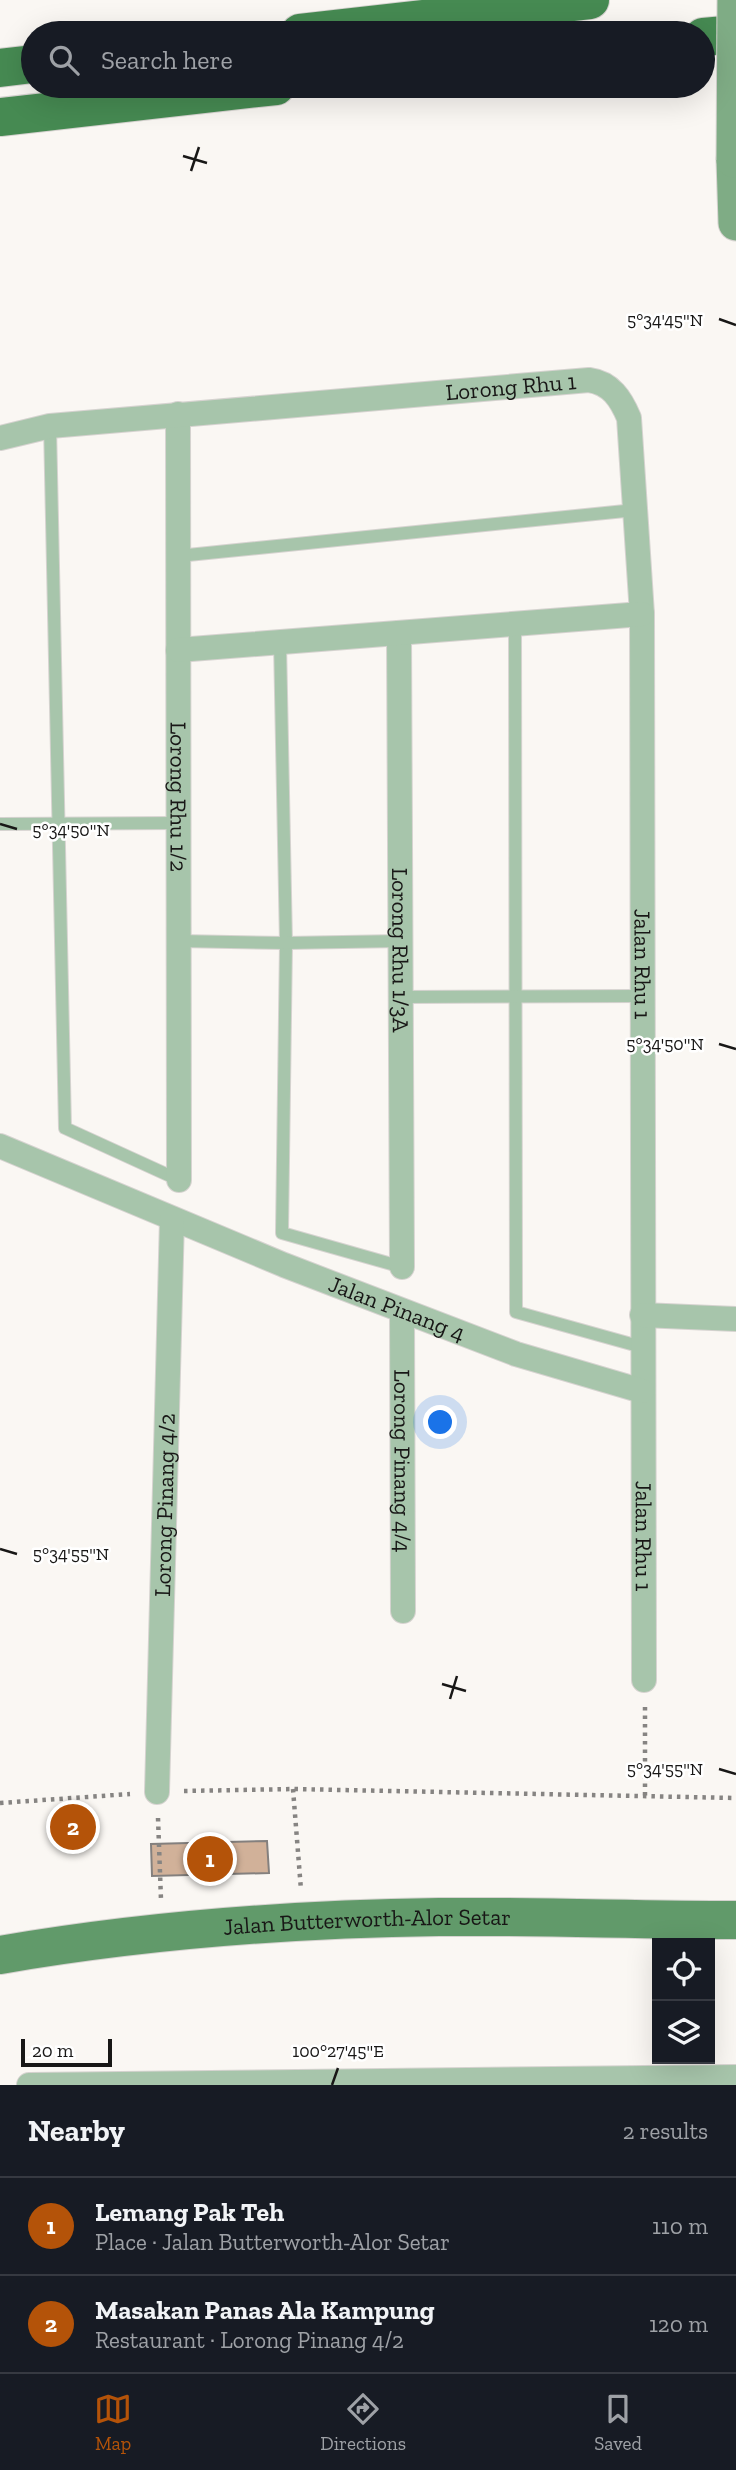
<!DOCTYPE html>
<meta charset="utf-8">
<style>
:root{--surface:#171b24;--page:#242831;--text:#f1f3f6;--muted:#9ea1a6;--line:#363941;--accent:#b45309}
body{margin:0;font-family:"Zilla Slab",serif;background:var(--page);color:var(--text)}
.controls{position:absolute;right:21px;bottom:21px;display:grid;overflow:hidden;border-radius:0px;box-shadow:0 7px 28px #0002}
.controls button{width:63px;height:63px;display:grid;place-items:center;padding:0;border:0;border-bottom:2px solid var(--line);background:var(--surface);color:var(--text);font:35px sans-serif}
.scale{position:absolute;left:21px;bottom:18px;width:91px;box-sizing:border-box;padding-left:7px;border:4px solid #181716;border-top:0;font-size:19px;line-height:24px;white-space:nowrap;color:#181716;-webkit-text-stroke:5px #fff;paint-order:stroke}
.you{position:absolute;left:441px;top:1423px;width:24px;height:24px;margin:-18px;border:5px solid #fff;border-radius:50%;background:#1a73e8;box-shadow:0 0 0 10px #1a73e833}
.badge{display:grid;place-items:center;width:46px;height:46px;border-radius:50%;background:var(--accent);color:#fff;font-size:23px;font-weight:700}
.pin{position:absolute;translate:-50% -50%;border:4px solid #fff;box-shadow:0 2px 7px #0006}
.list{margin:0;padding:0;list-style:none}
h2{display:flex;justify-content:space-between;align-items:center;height:91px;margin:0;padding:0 28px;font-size:30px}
h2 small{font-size:23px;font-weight:400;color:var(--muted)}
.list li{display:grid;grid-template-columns:46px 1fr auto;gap:21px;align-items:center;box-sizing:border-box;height:98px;padding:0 28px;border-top:2px solid var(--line)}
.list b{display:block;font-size:26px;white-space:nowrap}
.list p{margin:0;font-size:23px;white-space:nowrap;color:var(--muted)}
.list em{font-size:23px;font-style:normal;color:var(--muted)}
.icon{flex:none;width:38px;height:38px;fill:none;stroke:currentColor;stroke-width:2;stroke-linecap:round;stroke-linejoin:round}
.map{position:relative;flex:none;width:736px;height:2085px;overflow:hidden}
.search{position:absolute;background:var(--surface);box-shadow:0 7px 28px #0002;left:21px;right:21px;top:21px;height:77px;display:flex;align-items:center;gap:18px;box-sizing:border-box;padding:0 24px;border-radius:38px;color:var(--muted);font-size:26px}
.sheet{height:287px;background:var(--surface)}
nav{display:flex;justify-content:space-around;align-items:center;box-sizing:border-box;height:98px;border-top:2px solid var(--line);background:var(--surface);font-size:19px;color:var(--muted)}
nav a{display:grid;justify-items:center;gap:4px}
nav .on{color:var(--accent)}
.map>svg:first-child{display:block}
</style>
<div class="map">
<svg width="736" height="2085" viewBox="0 0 736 2085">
<rect width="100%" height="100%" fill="#faf7f3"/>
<!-- building -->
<polygon fill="#d1b199" stroke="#84807e" stroke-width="2" points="267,1841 269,1873 152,1876 151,1844"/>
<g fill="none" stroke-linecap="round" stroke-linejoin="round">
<defs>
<g id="lane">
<polyline points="50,426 65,1128 179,1180"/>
<polyline points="178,556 635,510"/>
<polyline points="515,624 516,1312 642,1347"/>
<polyline points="280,643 286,943 282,1233 402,1267"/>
<polyline points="0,824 179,823"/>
<polyline points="179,941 286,943 400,941"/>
<polyline points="400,997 642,996"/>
</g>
<g id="street">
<path id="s1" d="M178,414L179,1180"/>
<path id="s2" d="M0,438L50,426L589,380C611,383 621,399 629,418L642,614L644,1680"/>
<path id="s3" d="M399,633L402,1267"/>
<polyline points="178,650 642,614"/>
<path id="s4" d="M0,1146L284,1265L516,1354L642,1391"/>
<path id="s5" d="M402,1311L403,1611"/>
<polyline points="642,1315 736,1319"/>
<path id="s6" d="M157,1792L172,1219"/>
<polyline points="29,2085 736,2077"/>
</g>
<polyline id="secondary" points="734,160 736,223"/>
<g id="primary">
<path id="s7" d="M0,1955C145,1930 292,1919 439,1917C538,1916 637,1920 736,1920"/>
</g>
<g id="highway">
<polyline points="300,33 590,0"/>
<polyline points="703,37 736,34"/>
<polyline points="0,68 33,64"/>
<polyline points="0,117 276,86"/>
</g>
</defs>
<!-- lane casing -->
<use href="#lane" stroke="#d6d3d0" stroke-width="14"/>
<!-- street casing -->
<use href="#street" stroke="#d6d3d0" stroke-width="26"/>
<!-- secondary casing -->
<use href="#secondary" stroke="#d6d3d0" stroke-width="37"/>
<!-- primary casing -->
<use href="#primary" stroke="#d6d3d0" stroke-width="40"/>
<!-- highway casing -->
<use href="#highway" stroke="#d6d3d0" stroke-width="40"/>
<!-- path -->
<g stroke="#868482" stroke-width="4.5" stroke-dasharray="3.5 5" stroke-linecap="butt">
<polyline points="645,1707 645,1797"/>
<polyline points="293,1789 301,1890"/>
<polyline points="184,1791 293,1789 736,1798"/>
<polyline points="0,1803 130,1794"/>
<polyline points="158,1818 161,1900"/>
</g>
<!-- lane -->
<use href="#lane" stroke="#a7c5ab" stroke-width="12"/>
<!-- street -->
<use href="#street" stroke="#a7c5ab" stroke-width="24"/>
<!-- secondary -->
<use href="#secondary" stroke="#7fac85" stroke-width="35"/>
<!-- primary -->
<use href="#primary" stroke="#619a6a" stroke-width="38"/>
<!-- highway -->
<use href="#highway" stroke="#468a52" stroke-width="38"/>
<defs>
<polyline id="secondary-bridge" points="734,160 735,0"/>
</defs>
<!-- secondary-bridge casing -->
<use href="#secondary-bridge" stroke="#d6d3d0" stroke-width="37" stroke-linecap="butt"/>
<!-- secondary-bridge -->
<use href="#secondary-bridge" stroke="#7fac85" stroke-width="35"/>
</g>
<!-- ticks -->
<path fill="none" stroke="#181716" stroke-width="2.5" d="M183,156L207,163M191,171L199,147M719,319L736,325M0,824L17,829M719,1044L736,1049M0,1549L17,1554M442,1684L466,1691M450,1699L457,1676M719,1769L736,1774M332,2085L338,2068"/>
<g text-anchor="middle" stroke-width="5" stroke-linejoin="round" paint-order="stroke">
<!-- street labels -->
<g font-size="23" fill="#181716" stroke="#fff">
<text dy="8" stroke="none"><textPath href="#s2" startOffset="514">Lorong Rhu 1</textPath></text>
<text dy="8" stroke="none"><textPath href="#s1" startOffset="383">Lorong Rhu 1/2</textPath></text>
<text dy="8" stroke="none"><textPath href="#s3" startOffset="317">Lorong Rhu 1/3A</textPath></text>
<text dy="8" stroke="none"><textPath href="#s2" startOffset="1197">Jalan Rhu 1</textPath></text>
<text dy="8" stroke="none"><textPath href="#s4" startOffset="429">Jalan Pinang 4</textPath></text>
<text dy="8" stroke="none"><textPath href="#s5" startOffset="150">Lorong Pinang 4/4</textPath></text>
<text dy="8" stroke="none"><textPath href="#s6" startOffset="287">Lorong Pinang 4/2</textPath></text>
<text dy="8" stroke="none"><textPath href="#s2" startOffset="1769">Jalan Rhu 1</textPath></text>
<text dy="8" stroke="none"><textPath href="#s7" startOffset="369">Jalan Butterworth-Alor Setar</textPath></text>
</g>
</g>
<g font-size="18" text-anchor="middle" fill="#181716" stroke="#fff" stroke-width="5" stroke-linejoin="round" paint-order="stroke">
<text x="665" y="326">5°34'45"N</text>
<text x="71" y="836">5°34'50"N</text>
<text x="665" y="1050">5°34'50"N</text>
<text x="71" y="1560">5°34'55"N</text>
<text x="665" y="1775">5°34'55"N</text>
<text x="338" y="2057">100°27'45"E</text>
</g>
</svg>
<div class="controls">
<button><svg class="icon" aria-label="locate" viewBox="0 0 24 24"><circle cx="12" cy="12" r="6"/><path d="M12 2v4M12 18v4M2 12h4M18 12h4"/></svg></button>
<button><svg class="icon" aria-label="layers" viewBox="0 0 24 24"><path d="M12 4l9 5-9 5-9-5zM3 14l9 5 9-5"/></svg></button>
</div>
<div class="scale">20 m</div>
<div class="you"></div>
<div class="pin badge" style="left:210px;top:1859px">1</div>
<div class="pin badge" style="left:73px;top:1827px">2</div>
<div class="search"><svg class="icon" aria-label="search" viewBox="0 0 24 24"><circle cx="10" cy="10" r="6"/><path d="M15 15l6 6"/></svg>Search here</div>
</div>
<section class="sheet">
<h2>Nearby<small>2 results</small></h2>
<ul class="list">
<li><span class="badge">1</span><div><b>Lemang Pak Teh</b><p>Place · Jalan Butterworth-Alor Setar</p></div><em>110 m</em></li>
<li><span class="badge">2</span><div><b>Masakan Panas Ala Kampung</b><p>Restaurant · Lorong Pinang 4/2</p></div><em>120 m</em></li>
</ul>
</section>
<nav>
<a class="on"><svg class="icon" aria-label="map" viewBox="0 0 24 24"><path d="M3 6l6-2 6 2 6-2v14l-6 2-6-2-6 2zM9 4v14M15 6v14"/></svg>Map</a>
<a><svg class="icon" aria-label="directions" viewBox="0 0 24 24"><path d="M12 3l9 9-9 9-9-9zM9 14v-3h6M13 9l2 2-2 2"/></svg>Directions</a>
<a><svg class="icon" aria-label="saved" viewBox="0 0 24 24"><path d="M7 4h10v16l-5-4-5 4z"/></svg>Saved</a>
</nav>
